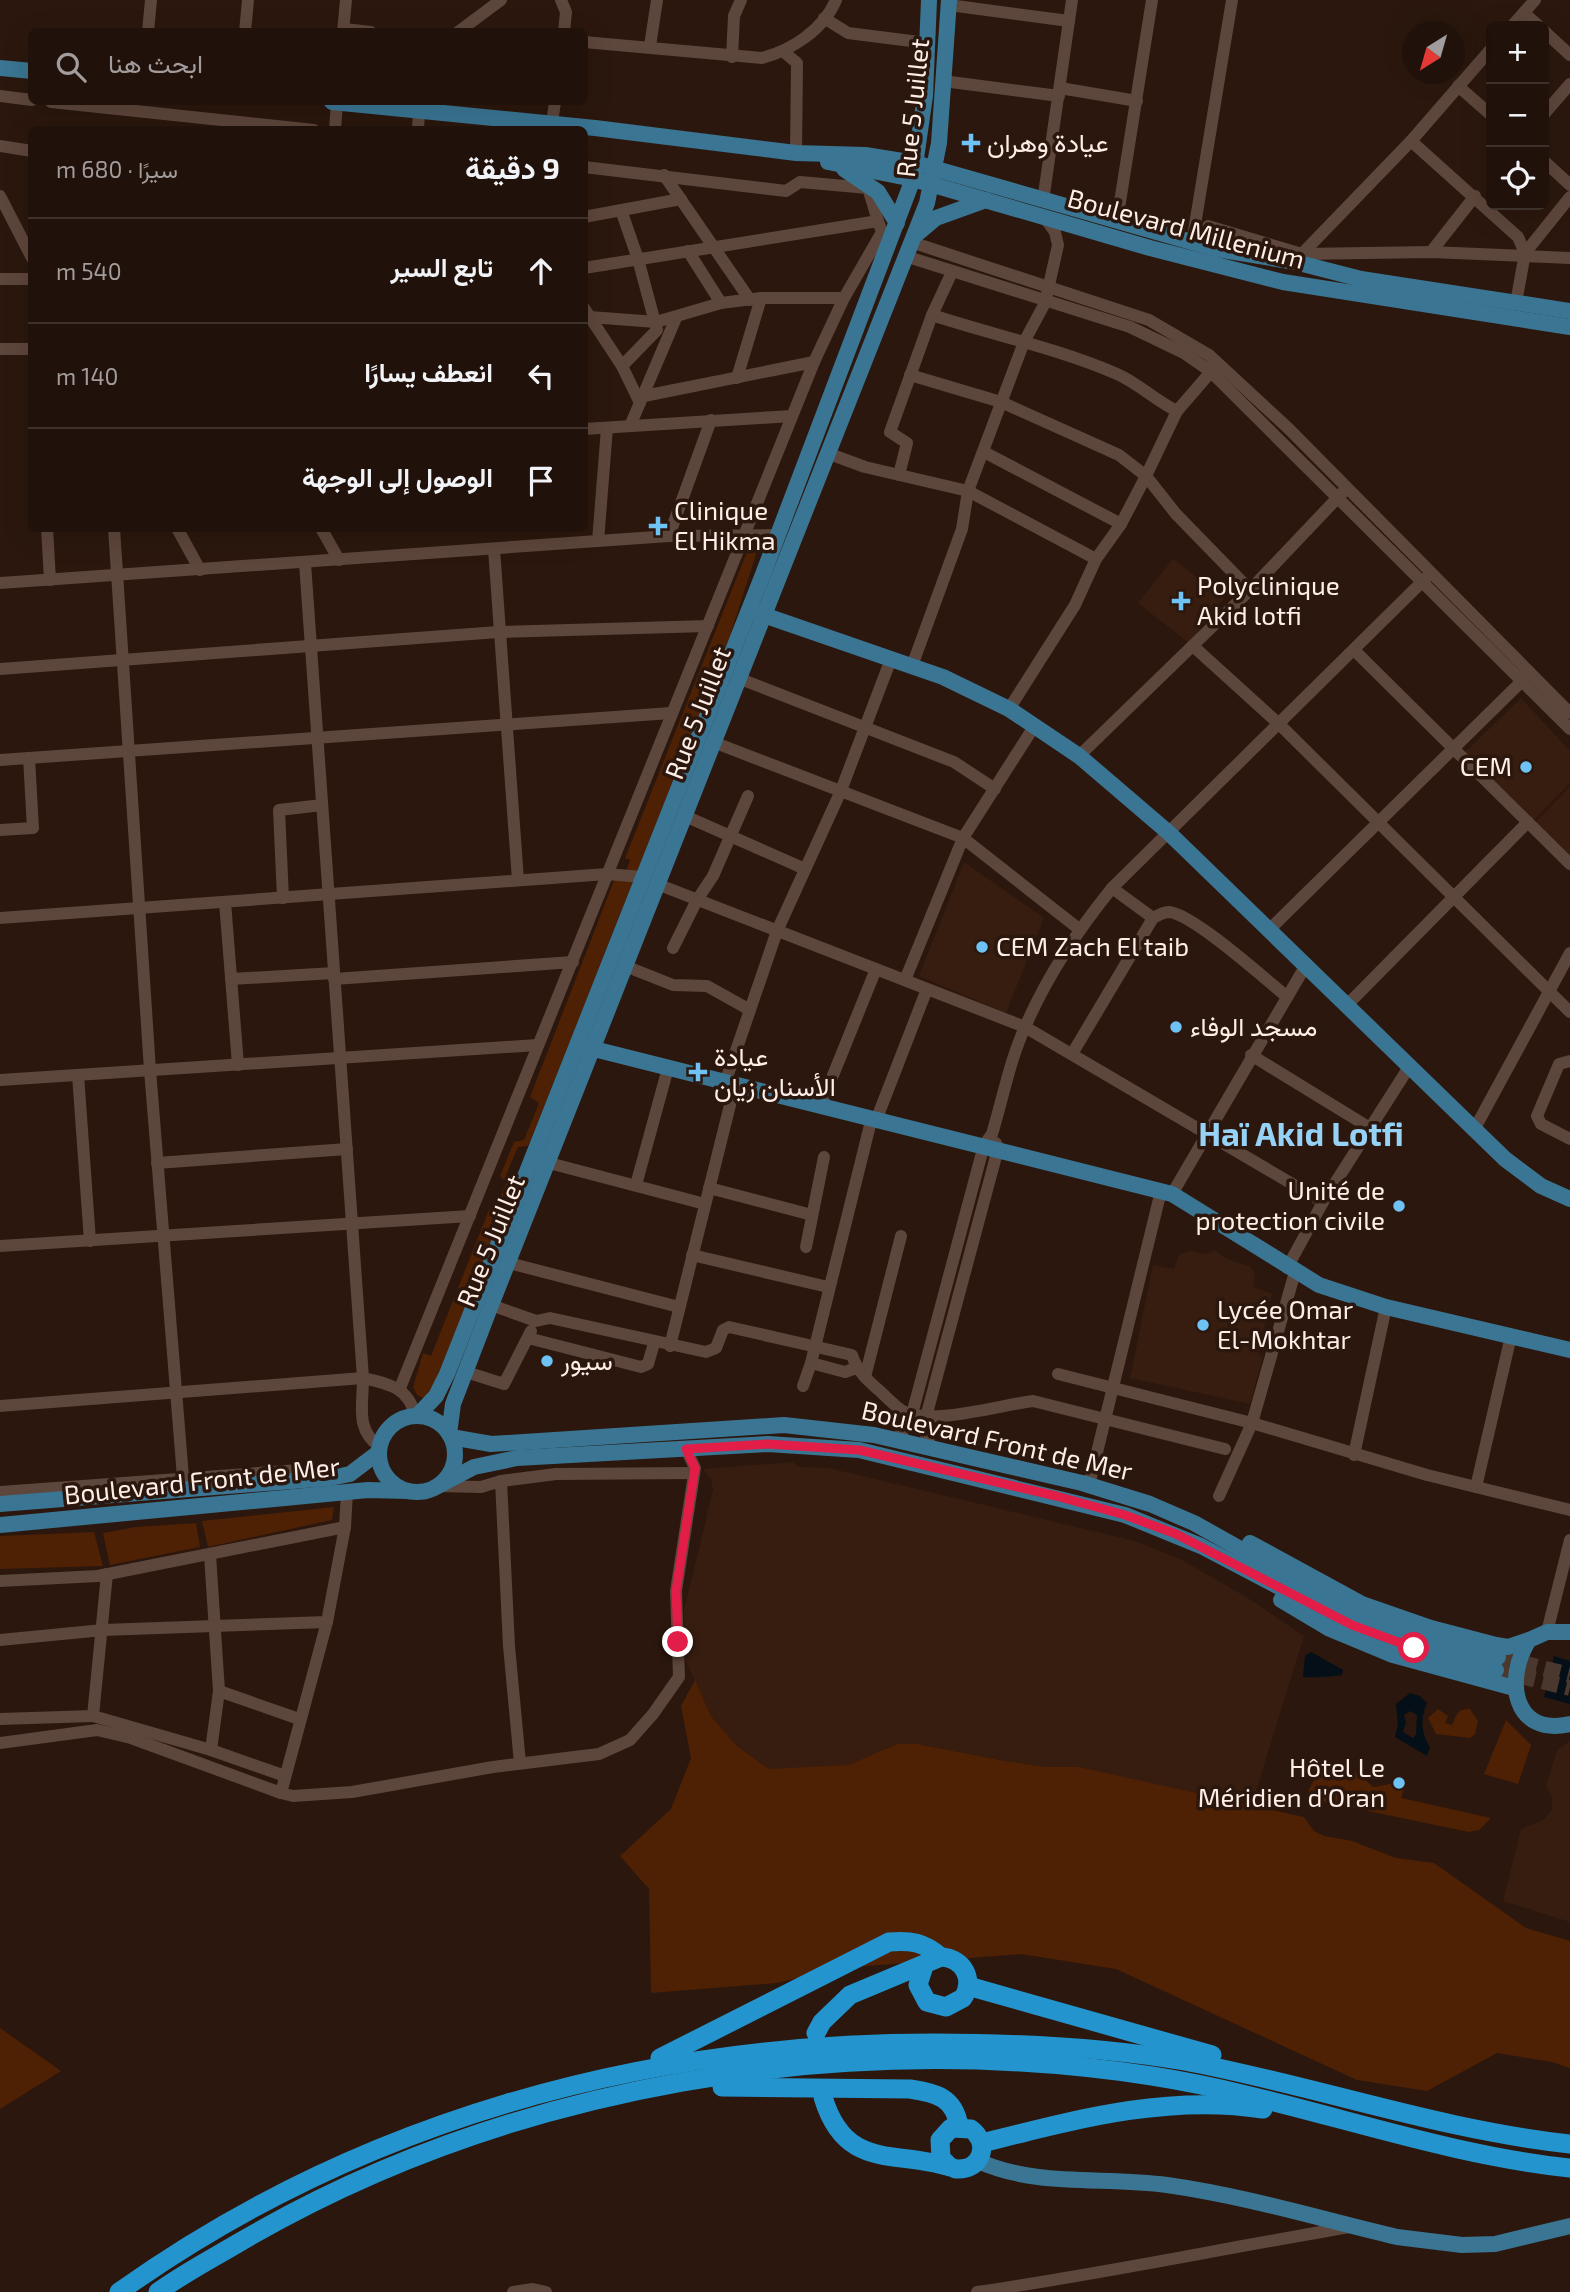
<!DOCTYPE html>
<html lang="ar">
<meta charset="utf-8">
<style>
:root{--surface:#20110a;--page:#281a13;--text:#f1f3f6;--muted:#a29d9c;--line:#3d312b}
body{margin:0;font-family:"Exo 2",Vazirmatn,sans-serif;background:var(--page);color:var(--text);direction:rtl}
.controls{position:absolute;right:21px;top:21px;display:grid;overflow:hidden;border-radius:10px;box-shadow:0 7px 28px #0002}
.controls button{width:63px;height:63px;display:grid;place-items:center;padding:0;border:0;border-bottom:2px solid var(--line);background:var(--surface);color:var(--text);font:35px sans-serif}
.compass{position:absolute;left:1402px;top:21px;width:63px;height:63px;border-radius:50%;background:var(--surface);box-shadow:0 7px 28px #0002;rotate:217deg}
.stop{position:absolute;width:21px;height:21px;margin:-16px;border:5px solid #e11d48;border-radius:50%;background:#fff}
.stop.end{background:#e11d48;border-color:#fff;box-shadow:0 2px 7px #0008}
.list{margin:0;padding:0;list-style:none}
h2{display:flex;justify-content:space-between;align-items:center;height:91px;margin:0;padding:0 28px;font-size:30px}
h2 small{font-size:23px;font-weight:400;color:var(--muted)}
.list li{display:grid;grid-template-columns:46px 1fr auto;gap:21px;align-items:center;box-sizing:border-box;height:105px;padding:0 28px;border-top:2px solid var(--line)}
.list b{display:block;font-size:26px;white-space:nowrap}
.list em{font-size:23px;font-style:normal;color:var(--muted)}
.icon{flex:none;width:38px;height:38px;fill:none;stroke:currentColor;stroke-width:2;stroke-linecap:round;stroke-linejoin:round}
.map{position:relative;flex:none;width:1570px;height:2292px;overflow:hidden;direction:ltr}
.search{position:absolute;background:var(--surface);box-shadow:0 7px 28px #0002;left:28px;top:28px;width:560px;height:77px;display:flex;align-items:center;gap:18px;box-sizing:border-box;padding:0 24px;border-radius:10px;color:var(--muted);font-size:26px}
.panel{position:absolute;background:var(--surface);box-shadow:0 7px 28px #0002;left:28px;top:126px;width:560px;height:406px;border-radius:10px;direction:rtl}
.map>svg:first-child{display:block}
</style>
<div class="map">
<svg width="1570" height="2292" viewBox="0 0 1570 2292">
<rect width="100%" height="100%" fill="#2b170d"/>
<!-- built -->
<g fill="#371d0f">
<polygon points="1173,559 1224,598 1189,643 1138,603"/>
<polygon points="1521,698 1570,751 1570,783 1534,820 1465,752"/>
<polygon points="1570,786 1570,858 1535,823"/>
<polygon points="964,862 1044,918 1006,1013 919,976"/>
<polygon points="1214,1250 1227,1259 1251,1267 1255,1274 1253,1287 1272,1294 1258,1355 1263,1356 1250,1404 1130,1378 1153,1265 1174,1269 1179,1254 1191,1251 1207,1254"/>
<polygon points="793,1462 799,1467 829,1468 1135,1541 1182,1560 1248,1598 1304,1636 1252,1804 1213,1798 1079,1767 1047,1767 1005,1761 918,1744 897,1744 848,1765 786,1770 769,1769 737,1746 711,1716 685,1659 684,1611 713,1490 711,1479 703,1469"/>
<polygon points="1570,1741 1570,1922 1503,1901 1521,1829 1545,1819 1552,1809 1552,1797 1546,1786 1557,1750"/>
</g>
<!-- green -->
<g fill="#4e2004">
<polygon points="751,542 759,545 730,636 532,1137 528,1146 518,1147 506,1175 514,1184 440,1374 425,1399 417,1395 413,1387 423,1353 431,1356 489,1210 495,1210 506,1183 500,1176 514,1142 524,1140 539,1103 530,1097 615,878 623,880 630,860 625,858"/>
<polygon points="334,1507 332,1520 208,1547 202,1521"/>
<polygon points="196,1523 200,1547 110,1565 103,1533 136,1527"/>
<polygon points="94,1532 103,1566 0,1569 0,1536"/>
<polygon points="695,1680 711,1716 737,1746 769,1769 848,1765 897,1744 918,1744 1005,1761 1047,1767 1079,1767 1304,1817 1314,1831 1324,1836 1352,1841 1396,1858 1434,1863 1526,1928 1570,1941 1570,2068 1552,2062 1497,2053 1427,2091 1357,2080 1116,1969 1021,1954 841,1968 777,1983 651,1993 649,1889 620,1856 671,1809 691,1758 681,1706"/>
<path d="M1438,1709L1448,1716L1445,1723L1452,1725C1456,1715 1458,1708 1470,1709L1478,1721L1475,1734L1470,1738L1436,1734L1428,1718Z"/>
<polygon points="1506,1720 1531,1745 1518,1784 1484,1774"/>
<polygon points="1321,1765 1358,1773 1373,1787 1390,1784 1395,1779 1406,1782 1401,1798 1491,1818 1479,1830 1469,1832 1305,1798"/>
<polygon points="0,2028 61,2071 0,2109"/>
</g>
<!-- water -->
<g fill="#040f17" fill-rule="evenodd">
<path d="M1311,1652L1343,1670L1342,1675C1340,1676 1308,1678 1303,1677L1305,1656Z"/>
<polygon points="1554,1656 1570,1661 1570,1704 1544,1697"/>
<path d="M1410,1693L1420,1696L1427,1703C1420,1718 1421,1734 1430,1747L1427,1756L1395,1737L1398,1724L1396,1704ZM1410,1711L1417,1715L1416,1735L1413,1738L1403,1732L1406,1723L1404,1715Z"/>
</g>
<g fill="none" stroke-linecap="round" stroke-linejoin="round">
<!-- major-tunnel -->
<g stroke="#4a372e" stroke-width="16" stroke-dasharray="16 8" stroke-linecap="butt">
<polyline points="1498,1657 1570,1675"/>
<polyline points="1496,1670 1570,1688"/>
</g>
<!-- minor -->
<g stroke="#5d463b" stroke-width="12">
<polyline points="561,0 566,12 564,32"/>
<polyline points="949,5 1069,21"/>
<polyline points="1524,13 1539,26"/>
<polyline points="824,18 848,33 927,43"/>
<polyline points="1512,26 1535,0"/>
<polyline points="344,29 371,32"/>
<polyline points="1544,31 1570,55"/>
<polyline points="148,32 151,0"/>
<polyline points="245,32 248,0"/>
<polyline points="343,32 346,0"/>
<polyline points="458,32 501,0"/>
<path d="M584,42L762,58C792,50 823,30 836,0"/>
<polyline points="650,46 657,0"/>
<polyline points="784,52 797,63 796,153"/>
<polyline points="732,57 734,16 741,0"/>
<polyline points="943,81 1059,96"/>
<polyline points="1458,86 1491,115"/>
<polyline points="1060,88 1137,101"/>
<polyline points="0,96 32,100"/>
<polyline points="51,102 314,130"/>
<polyline points="1544,114 1570,84"/>
<polyline points="335,130 337,102"/>
<polyline points="418,130 419,110"/>
<polyline points="551,130 555,102"/>
<polyline points="1411,141 1518,237 1525,253"/>
<polyline points="0,146 32,151"/>
<polyline points="1544,161 1570,185"/>
<polyline points="584,167 786,191 800,182 868,188 878,221 584,268"/>
<polyline points="664,175 750,300"/>
<polyline points="0,196 32,258"/>
<polyline points="1043,201 1072,0"/>
<polyline points="621,210 638,259 657,330 622,366"/>
<polyline points="584,217 681,199"/>
<polyline points="1117,221 1152,0"/>
<polyline points="1208,226 1302,254 1431,252 1570,258"/>
<polyline points="911,242 1149,320 1209,355 1289,429 1570,713"/>
<polyline points="1192,243 1232,0"/>
<polyline points="688,251 721,303"/>
<polyline points="1431,252 1475,196"/>
<polyline points="905,256 1130,327 1184,353 1210,371 1570,729"/>
<polyline points="1299,257 1411,141 1491,49"/>
<polyline points="0,279 32,279"/>
<polyline points="1516,303 1525,253 1570,197"/>
<polyline points="584,308 622,366 640,403"/>
<path d="M932,315C993,335 1057,348 1117,374C1138,383 1156,401 1177,411"/>
<polyline points="590,317 656,322 721,303 761,298 844,298"/>
<polyline points="0,349 32,349"/>
<polyline points="910,375 1001,402 1119,455 1146,476 1176,514 1250,590"/>
<polyline points="737,378 761,298"/>
<polyline points="644,396 814,362"/>
<polyline points="630,426 676,318"/>
<polyline points="584,429 792,416"/>
<polyline points="984,452 1121,524"/>
<polyline points="827,453 865,467 968,491 1096,559"/>
<polyline points="899,475 907,443 890,432 932,315 952,272"/>
<polyline points="47,528 50,580"/>
<polyline points="114,528 150,1070 183,1477"/>
<polyline points="177,528 200,570"/>
<polyline points="321,528 339,560"/>
<polyline points="669,536 711,420"/>
<polyline points="598,541 607,428"/>
<polyline points="494,549 518,880"/>
<path d="M305,563L363,1378C363,1406 355,1430 380,1447"/>
<polyline points="0,583 669,536 778,535"/>
<polyline points="1193,646 1279,724 1570,1012"/>
<polyline points="1354,650 1570,864"/>
<polyline points="912,666 962,529 968,491 1024,342 1045,303 1058,245 1055,232 1045,218"/>
<polyline points="0,669 498,632 708,626"/>
<polyline points="738,678 954,762 995,789"/>
<polyline points="1009,709 1075,605 1096,559 1121,524 1146,476 1177,411 1216,366"/>
<polyline points="713,742 963,838 1079,929"/>
<polyline points="1079,756 1250,590 1344,491"/>
<polyline points="0,760 671,713"/>
<polyline points="685,816 805,869"/>
<polyline points="0,830 33,828 29,758"/>
<polyline points="657,884 1025,1027 1323,1202"/>
<polyline points="1112,888 1153,918"/>
<polyline points="283,898 279,810 322,805"/>
<polyline points="225,902 238,1065"/>
<polyline points="0,918 607,874 642,877"/>
<polyline points="1269,930 1526,677"/>
<polyline points="673,948 697,900 713,876 748,796"/>
<polyline points="625,966 673,985 707,986 750,1010"/>
<polyline points="231,979 334,973"/>
<polyline points="334,979 573,962"/>
<polyline points="905,980 963,838 1035,725"/>
<polyline points="1347,1005 1528,822"/>
<path d="M1072,1054L1153,918C1157,916 1163,912 1169,912C1193,914 1264,978 1286,996"/>
<polyline points="1251,1055 1370,1128"/>
<polyline points="1570,1061 1559,1064 1537,1116 1541,1124 1570,1139"/>
<polyline points="78,1075 90,1241"/>
<polyline points="0,1080 537,1045"/>
<polyline points="725,1083 777,931 840,793 891,659"/>
<polyline points="821,1105 876,969"/>
<polyline points="877,1118 927,989"/>
<polyline points="1474,1130 1570,953"/>
<polyline points="157,1163 347,1149"/>
<polyline points="549,1163 705,1204"/>
<polyline points="636,1185 668,1068"/>
<polyline points="709,1188 812,1215"/>
<polyline points="1172,1194 1306,965"/>
<polyline points="0,1246 470,1216"/>
<polyline points="806,1247 824,1157"/>
<polyline points="692,1255 828,1287"/>
<polyline points="509,1263 679,1307"/>
<polyline points="1287,1268 1323,1202 1409,1067"/>
<path d="M491,1305L536,1321L550,1318L706,1352L716,1348L723,1330L729,1327L852,1355C857,1371 868,1381 881,1392C887,1398 894,1405 901,1410C927,1427 1000,1405 1033,1401L1225,1449"/>
<polyline points="528,1338 641,1367 648,1364 654,1343"/>
<polyline points="670,1346 735,1085"/>
<polyline points="856,1368 845,1372 811,1363 872,1117"/>
<polyline points="466,1372 504,1384 531,1331"/>
<polyline points="1058,1374 1252,1423 1427,1475 1570,1510"/>
<polyline points="865,1377 901,1236"/>
<polyline points="803,1386 811,1363"/>
<polyline points="400,1388 814,362 844,298 882,232 878,221"/>
<path d="M0,1406L363,1378C390,1384 408,1387 416,1417"/>
<path d="M895,1440L906,1428L912,1414L984,1145L992,1134C1003,1098 1010,1059 1026,1025C1048,974 1078,930 1112,888L1431,573"/>
<polyline points="932,1449 925,1433 926,1417 998,1149 996,1143"/>
<polyline points="1354,1455 1386,1307"/>
<polyline points="501,1481 556,1474 694,1473"/>
<polyline points="1089,1485 1161,1191"/>
<polyline points="438,1486 481,1487 501,1481 509,1646 520,1763"/>
<polyline points="1476,1487 1511,1336"/>
<polyline points="0,1492 299,1470 317,1471 329,1478"/>
<polyline points="1219,1496 1252,1423 1295,1272"/>
<polyline points="210,1555 219,1691"/>
<polyline points="107,1574 93,1716 211,1750"/>
<polyline points="0,1581 98,1576 345,1527 347,1492"/>
<polyline points="327,1622 281,1793 293,1796 352,1792 493,1767 599,1754 630,1740 653,1714 679,1677 676,1591 695,1468 686,1449"/>
<polyline points="1547,1632 1570,1540"/>
<polyline points="0,1640 103,1630 327,1622 345,1527"/>
<polyline points="0,1719 93,1716"/>
<polyline points="0,1743 97,1730 131,1738 281,1793"/>
<polyline points="285,1776 211,1750 219,1691 299,1719"/>
<polyline points="513,2292 533,2289 546,2292"/>
<path d="M977,2292C1102,2274 1225,2248 1350,2227"/>
</g>
<!-- major -->
<g stroke="#3a7593" stroke-width="16">
<polyline points="0,68 32,71"/>
<polyline points="332,102 595,128 796,153 865,155 915,163 1216,249 1295,262 1361,279 1570,311"/>
<polyline points="828,162 913,179 1150,248 1283,282 1570,327"/>
<polyline points="844,169 878,192 897,223"/>
<polyline points="917,234 936,218 986,200"/>
<polyline points="755,612 943,677 1009,709 1079,756 1169,833 1505,1159 1541,1186 1570,1199"/>
<polyline points="586,1047 1172,1194 1319,1285 1386,1307 1570,1350"/>
<polyline points="417,1416 436,1396 447,1374 762,577 913,179 925,96 929,0"/>
<circle cx="417" cy="1454" r="38"/>
<polyline points="449,1434 453,1404 491,1305 927,203 939,143 949,0"/>
<polyline points="451,1437 491,1444 784,1425 874,1435 1082,1483 1150,1504 1194,1523 1367,1620 1498,1657"/>
<polyline points="438,1486 474,1467 517,1458 768,1444 859,1450 1125,1515 1201,1546 1352,1625 1414,1648 1496,1670"/>
<polyline points="0,1504 330,1478 350,1474 379,1452"/>
<polyline points="0,1525 368,1490 408,1491"/>
<polyline points="1250,1543 1362,1604 1431,1628 1496,1645 1508,1647 1529,1640"/>
<polyline points="1281,1600 1328,1628 1393,1655 1514,1688"/>
<path d="M1570,1632H1547L1529,1640C1504,1679 1513,1737 1570,1724"/>
<path d="M978,2161C1038,2188 1104,2176 1167,2185C1245,2196 1321,2219 1397,2237L1462,2245L1495,2244L1570,2226"/>
</g>
<!-- highway -->
<g stroke="#2394cd" stroke-width="19">
<polyline points="968,1986 1212,2055"/>
<path d="M816,2033L822,2022L850,1995L941,1957C963,1958 975,1979 963,1998L946,2007L927,2002L918,1985L924,1966"/>
<path d="M660,2058L889,1942C910,1940 924,1942 941,1957"/>
<path d="M722,2087L910,2089C936,2093 954,2097 959,2126"/>
<path d="M823,2097C846,2174 899,2148 956,2169C981,2171 991,2144 971,2129L951,2128L940,2140L941,2158L950,2167"/>
<path d="M982,2143C1074,2120 1167,2094 1263,2109"/>
<path d="M119,2292C359,2121 642,2043 934,2043C1017,2043 1102,2047 1184,2061C1313,2085 1439,2130 1570,2144"/>
<path d="M158,2292C184,2273 213,2258 240,2242C510,2084 844,2029 1152,2076C1293,2098 1428,2153 1570,2168"/>
</g>
</g>
<g fill="none" stroke-linecap="round" stroke-linejoin="round">
<!-- route -->
<polyline stroke="#e11d48" stroke-width="9" points="678,1642 676,1591 695,1468 686,1449 768,1444 859,1450 1056,1496 1125,1515 1176,1534 1352,1625 1414,1648"/>
</g>
<!-- markers -->
<g fill="#6fc2f4" stroke="#2b170d" stroke-width="2.5">
<path d="M967.5 132.5h7v7h7v7h-7v7h-7v-7h-7v-7h7z"/>
<path d="M654.5 515.5h7v7h7v7h-7v7h-7v-7h-7v-7h7z"/>
<path d="M1177.5 590.5h7v7h7v7h-7v7h-7v-7h-7v-7h7z"/>
<circle cx="1526" cy="767" r="7"/>
<circle cx="982" cy="947" r="7"/>
<circle cx="1176" cy="1027" r="7"/>
<path d="M694.5 1061.5h7v7h7v7h-7v7h-7v-7h-7v-7h7z"/>
<circle cx="1399" cy="1206" r="7"/>
<circle cx="1203" cy="1325" r="7"/>
<circle cx="547" cy="1361" r="7"/>
<circle cx="1399" cy="1783" r="7"/>
</g>
<g text-anchor="middle" stroke-width="7" stroke-linejoin="round" paint-order="stroke">
<!-- street labels -->
<g font-size="26" fill="#fdeee7" stroke="#2b170d">
<text transform="translate(913 108) rotate(-84)" y="9">Rue 5 Juillet</text>
<text transform="translate(1186 229) rotate(15)" y="9">Boulevard Millenium</text>
<text transform="translate(698 713) rotate(-69)" y="9">Rue 5 Juillet</text>
<text transform="translate(491 1241) rotate(-68)" y="9">Rue 5 Juillet</text>
<text transform="translate(997 1441) rotate(13)" y="9">Boulevard Front de Mer</text>
<text transform="translate(202 1481) rotate(-6)" y="9">Boulevard Front de Mer</text>
</g>
<!-- poi labels -->
<g font-size="26" fill="#fdeee7" stroke="#2b170d" text-anchor="start">
<text x="987" y="152">عيادة وهران</text>
<text x="674" y="520">Clinique<tspan x="674" dy="30">El Hikma</tspan></text>
<text x="1197" y="595">Polyclinique<tspan x="1197" dy="30">Akid lotfi</tspan></text>
<text x="1512" y="776" text-anchor="end">CEM</text>
<text x="996" y="956">CEM Zach El taib</text>
<text x="1190" y="1036">مسجد الوفاء</text>
<text x="714" y="1066">عيادة<tspan x="714" dy="30">الأسنان زيان</tspan></text>
<text x="1385" y="1200" text-anchor="end">Unité de<tspan x="1385" dy="30">protection civile</tspan></text>
<text x="1217" y="1319">Lycée Omar<tspan x="1217" dy="30">El-Mokhtar</tspan></text>
<text x="561" y="1370">سيور</text>
<text x="1385" y="1777" text-anchor="end">Hôtel Le<tspan x="1385" dy="30">Méridien d'Oran</tspan></text>
</g>
<!-- district labels -->
<g font-size="33" font-weight="bold" fill="#96d1f6" stroke="#2b170d">
<text x="1301" y="1146">Haï Akid Lotfi</text>
</g>
</g>
</svg>
<div class="controls">
<button>+</button>
<button>−</button>
<button><svg class="icon" aria-label="locate" viewBox="0 0 24 24"><circle cx="12" cy="12" r="6"/><path d="M12 2v4M12 18v4M2 12h4M18 12h4"/></svg></button>
</div>
<svg class="compass" viewBox="-18 -18 36 36"><path d="M0-13l5 13h-10z" fill="#e53935"/><path d="M0 13l5-13h-10z" fill="#a29d9c"/></svg>
<div class="stop" style="left:1414px;top:1648px"></div>
<div class="stop end" style="left:678px;top:1642px"></div>
<div class="search"><svg class="icon" aria-label="search" viewBox="0 0 24 24"><circle cx="10" cy="10" r="6"/><path d="M15 15l6 6"/></svg>ابحث هنا</div>
<section class="panel">
<h2>9 دقيقة<small>سيرًا · 680 m</small></h2>
<ul class="list">
<li><svg class="icon" aria-label="ahead" viewBox="0 0 24 24"><path d="M12 20V5M6 11l6-6 6 6"/></svg><div><b>تابع السير</b></div><em>540 m</em></li>
<li><svg class="icon" aria-label="left" viewBox="0 0 24 24"><path d="M17 20v-9H6M10 6l-5 5 5 5"/></svg><div><b>انعطف يسارًا</b></div><em>140 m</em></li>
<li><svg class="icon" aria-label="arrive" viewBox="0 0 24 24"><path d="M6 21V4h12l-3 4 3 4H6"/></svg><div><b>الوصول إلى الوجهة</b></div></li>
</ul>
</section>
</div>
